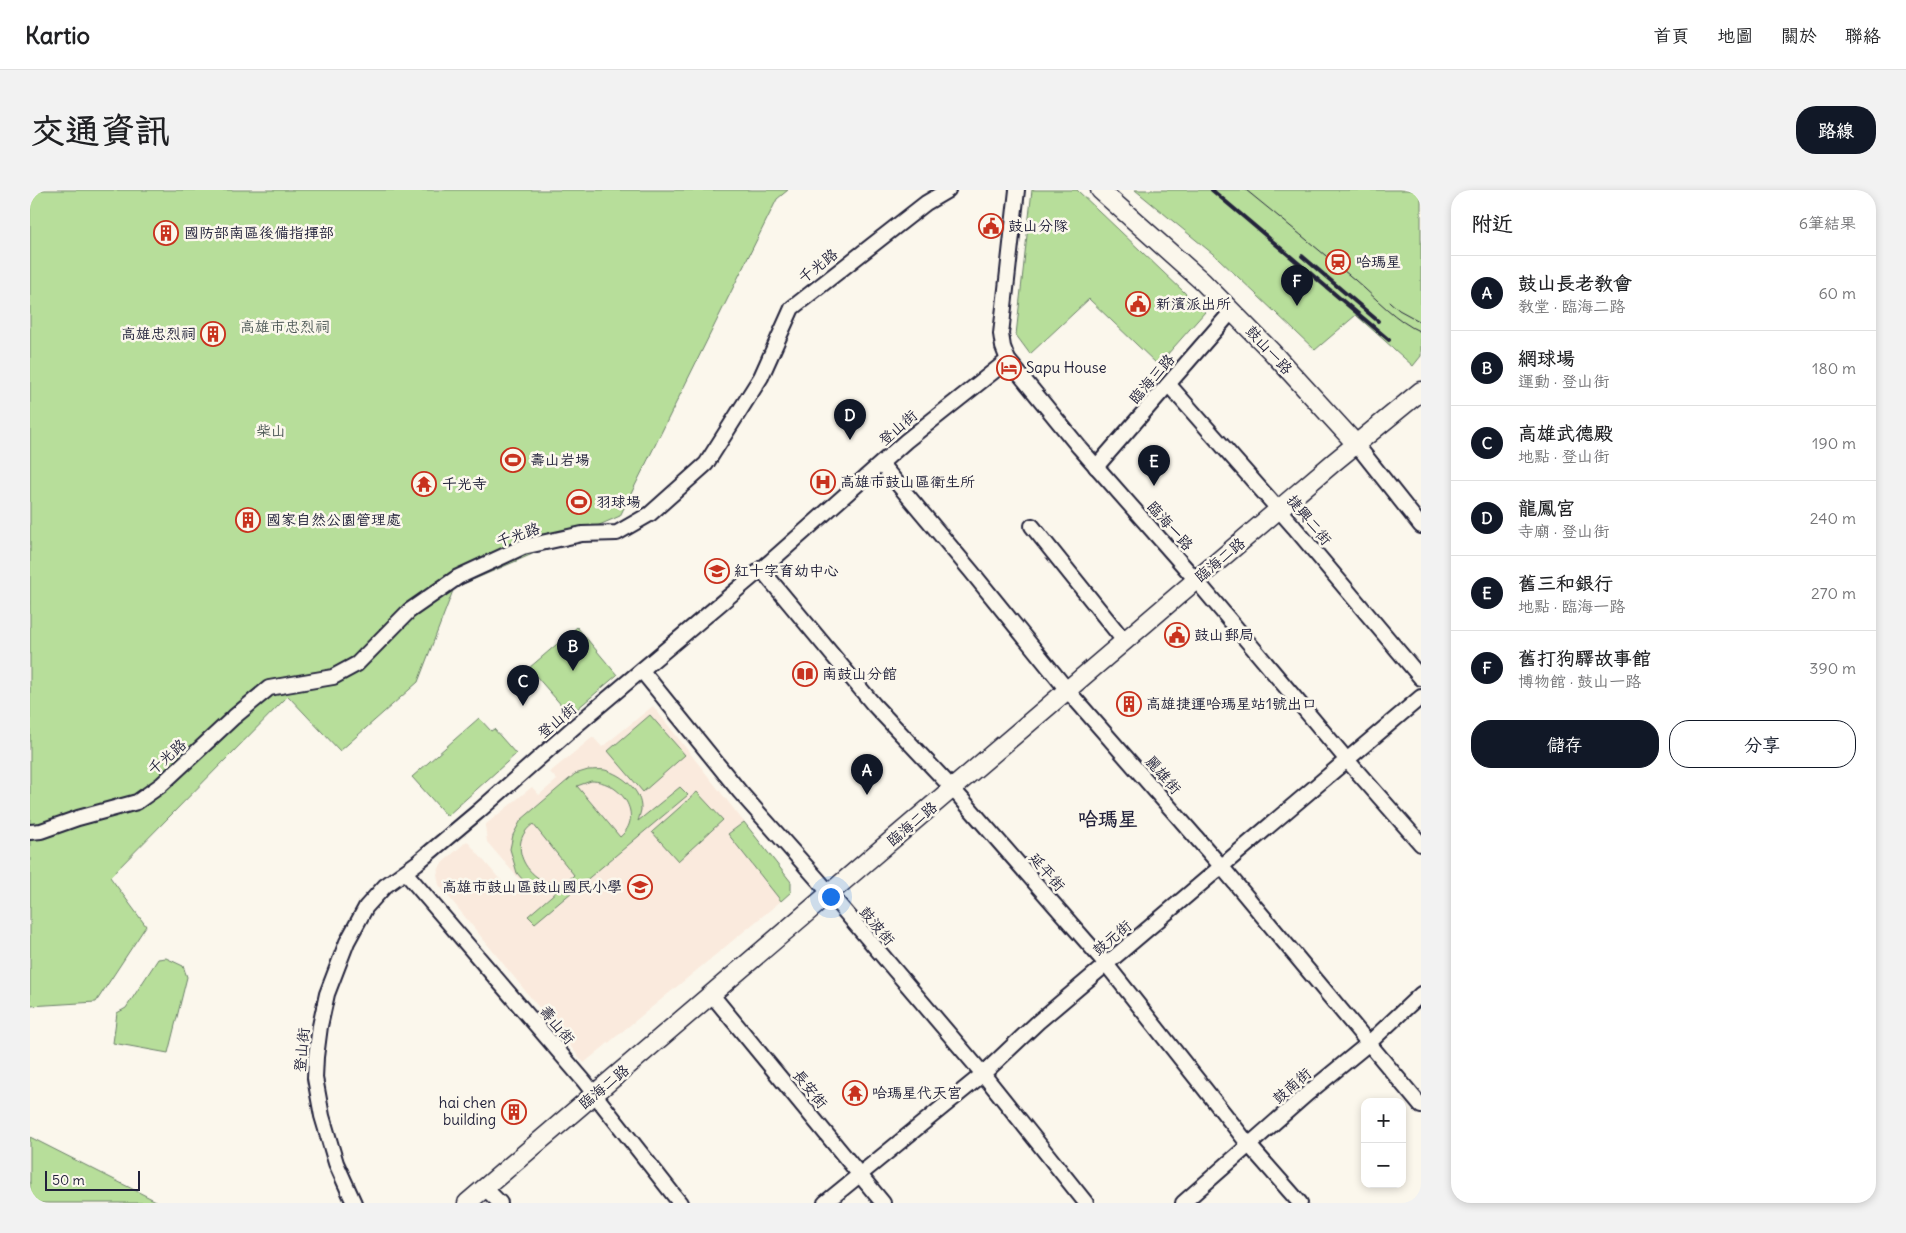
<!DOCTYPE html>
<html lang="zh-TW">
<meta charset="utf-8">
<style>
:root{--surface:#fff;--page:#f2f2f2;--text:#202124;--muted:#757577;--line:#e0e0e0;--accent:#111827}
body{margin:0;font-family:Delius,"LXGW WenKai TC",sans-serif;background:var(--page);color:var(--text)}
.controls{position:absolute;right:15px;bottom:15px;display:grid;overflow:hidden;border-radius:10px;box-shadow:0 2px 8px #0003}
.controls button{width:45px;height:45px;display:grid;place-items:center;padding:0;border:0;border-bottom:1px solid var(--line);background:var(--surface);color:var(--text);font:25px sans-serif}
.scale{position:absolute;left:15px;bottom:12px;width:95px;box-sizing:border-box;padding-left:5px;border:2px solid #22223b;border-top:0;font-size:14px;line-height:18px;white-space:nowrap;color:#22223b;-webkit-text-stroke:4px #fbf7ec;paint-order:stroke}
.you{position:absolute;left:800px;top:706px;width:18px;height:18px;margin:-12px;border:4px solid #fff;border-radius:50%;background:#1a73e8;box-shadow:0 0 0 8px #1a73e833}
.badge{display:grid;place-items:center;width:32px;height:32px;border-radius:50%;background:var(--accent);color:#fff;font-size:16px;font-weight:700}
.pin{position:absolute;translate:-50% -41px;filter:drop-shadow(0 1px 2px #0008)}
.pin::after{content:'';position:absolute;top:26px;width:18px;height:15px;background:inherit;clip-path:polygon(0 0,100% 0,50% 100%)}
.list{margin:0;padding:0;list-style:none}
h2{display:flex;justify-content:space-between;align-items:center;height:65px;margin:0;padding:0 20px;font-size:21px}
h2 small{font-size:16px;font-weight:400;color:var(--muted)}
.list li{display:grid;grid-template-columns:32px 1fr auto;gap:15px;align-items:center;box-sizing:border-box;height:75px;padding:0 20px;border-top:1px solid var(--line)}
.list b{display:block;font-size:19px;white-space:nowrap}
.list p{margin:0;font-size:16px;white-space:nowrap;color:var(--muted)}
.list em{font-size:16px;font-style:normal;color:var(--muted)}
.actions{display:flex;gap:10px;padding:15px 20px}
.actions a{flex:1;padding:11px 0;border:1px solid var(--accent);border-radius:20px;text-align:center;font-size:18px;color:var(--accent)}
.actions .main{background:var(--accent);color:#fff}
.map{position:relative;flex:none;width:1391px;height:1013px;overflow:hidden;border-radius:20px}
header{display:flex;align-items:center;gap:30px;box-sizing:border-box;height:70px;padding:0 25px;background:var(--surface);border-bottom:1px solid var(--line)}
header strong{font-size:24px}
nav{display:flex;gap:28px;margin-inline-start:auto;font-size:18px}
.intro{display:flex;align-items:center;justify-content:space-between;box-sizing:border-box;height:120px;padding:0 30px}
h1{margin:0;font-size:35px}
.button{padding:12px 22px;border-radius:20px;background:var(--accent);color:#fff;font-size:18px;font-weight:700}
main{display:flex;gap:30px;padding:0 30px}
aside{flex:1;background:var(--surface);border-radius:20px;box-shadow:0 2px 8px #0003}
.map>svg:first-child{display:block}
</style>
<header>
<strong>Kartio</strong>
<nav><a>首頁</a><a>地圖</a><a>關於</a><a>聯絡</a></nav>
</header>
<div class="intro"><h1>交通資訊</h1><a class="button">路線</a></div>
<main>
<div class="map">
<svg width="1391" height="1013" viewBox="0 0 1391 1013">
<rect width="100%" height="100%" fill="#fbf7ec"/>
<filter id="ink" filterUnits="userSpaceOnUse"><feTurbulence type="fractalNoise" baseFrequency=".02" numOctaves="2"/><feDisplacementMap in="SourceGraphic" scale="10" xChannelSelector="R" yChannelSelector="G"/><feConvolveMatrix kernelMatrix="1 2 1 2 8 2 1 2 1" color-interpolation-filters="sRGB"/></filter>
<g filter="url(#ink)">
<!-- built -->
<polygon fill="#faeadd" points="623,516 714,632 698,644 751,711 554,873 409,695 407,684 411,674 437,651 478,699 489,689 457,652 455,635 502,597 509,605 527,590 520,582 563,547 572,557"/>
<!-- green -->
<g fill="#b7de9a" stroke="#6c806a" fill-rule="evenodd">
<polygon points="0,0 758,0 747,9 590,326 424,398 388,492 310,561 258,506 80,687 116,736 66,812 0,816"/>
<polygon points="1002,0 1047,0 1175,122 1128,175 1059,109 1000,164 986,145"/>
<polygon points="1105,0 1391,0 1391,166 1383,176 1326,125 1285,160 1188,68"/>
<polygon points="547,437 587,485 540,525 499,478"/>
<polygon points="620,525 655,565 613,602 578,561"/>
<polygon points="449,528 461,541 464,539 486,564 417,626 382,587"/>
<path d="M558,580C564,580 570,579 575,580C592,585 612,600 611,620C610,624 609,628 608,631L650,597L658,605L505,733L498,726L528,700L512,701L498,696L487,683L480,659L483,645L491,630L545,584ZM561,591C591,591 615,626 590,647L547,596ZM503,634L544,685C516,714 467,660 503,634Z"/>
<polygon points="667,602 693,630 648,671 622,642"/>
<polygon points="714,632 761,692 761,702 751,711 698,644"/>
<polygon points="136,768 153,776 157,787 138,863 83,853 87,823 96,818 128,769"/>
<polygon points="0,947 130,1013 0,1013"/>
</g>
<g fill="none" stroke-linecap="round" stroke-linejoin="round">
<defs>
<g id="minor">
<polyline points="987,0 971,144 973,157 978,170 1049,257 1166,390 1317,570 1391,654"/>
<polyline points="1139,195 1264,337 1391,488"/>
<polyline points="1326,254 1391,336"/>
<polyline points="851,274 941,381 1038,501 1191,676 1391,916"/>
<polyline points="1066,277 1202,121"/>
<polyline points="1002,336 1095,452"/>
<polyline points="731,379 844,515 923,599 1076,774 1219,955 1270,1013"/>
<polyline points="612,481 710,602 789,691 953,884 1056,1013"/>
<polyline points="0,642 11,641 48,628 107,612 131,595 204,527 239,498 303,487 327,474 379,421 428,387 493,357 552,344 587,343 620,324 676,274 731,187 762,118 896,13 918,0"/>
<polyline points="375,682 554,891 650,1013"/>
<polyline points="682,805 853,1013"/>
<polyline points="455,998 470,1013"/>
<polyline points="324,1013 306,973 292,926 285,888 286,867 290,836 297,804 317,752 336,717 355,696 387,673 450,620 543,538 741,371 876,251 978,170"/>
<polyline points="795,1013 953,884 1008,832 1391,507"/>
<polyline points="1153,1013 1278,903 1339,853 1391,804"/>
</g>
<g id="tertiary">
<polyline points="1070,0 1173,92 1241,161 1326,254"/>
<polyline points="437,1013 1303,273 1391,201"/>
</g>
</defs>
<!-- minor casing -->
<use href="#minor" stroke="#22223b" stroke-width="18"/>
<!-- tertiary casing -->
<use href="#tertiary" stroke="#22223b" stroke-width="21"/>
<!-- minor -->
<use href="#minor" stroke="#fbf7ec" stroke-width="14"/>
<!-- tertiary -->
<use href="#tertiary" stroke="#fbf7ec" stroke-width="18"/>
<!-- tram -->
<g stroke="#22223b" stroke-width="1">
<path d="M1216,0C1253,30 1289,60 1325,90C1346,108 1366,131 1391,142"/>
<polyline points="1360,112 1369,120 1391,132"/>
</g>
<!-- rail -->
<g stroke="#22223b" stroke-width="4">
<polyline points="1182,0 1359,150"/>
<polyline points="1272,66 1348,131"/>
</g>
</g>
</g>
<!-- icons -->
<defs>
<symbol id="civic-ring" viewBox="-11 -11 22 22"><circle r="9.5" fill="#fbf7ec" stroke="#c8321e" stroke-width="1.5"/><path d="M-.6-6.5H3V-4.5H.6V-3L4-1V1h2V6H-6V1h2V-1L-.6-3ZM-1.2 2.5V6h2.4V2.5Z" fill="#c8321e"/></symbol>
<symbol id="building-ring" viewBox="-11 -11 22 22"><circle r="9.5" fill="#fbf7ec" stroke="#c8321e" stroke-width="1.5"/><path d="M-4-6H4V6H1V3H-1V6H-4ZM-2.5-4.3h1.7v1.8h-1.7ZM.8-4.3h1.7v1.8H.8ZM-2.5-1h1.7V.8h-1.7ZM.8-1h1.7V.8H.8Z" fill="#c8321e"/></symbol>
<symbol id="station-ring" viewBox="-11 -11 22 22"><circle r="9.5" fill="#fbf7ec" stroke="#c8321e" stroke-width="1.5"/><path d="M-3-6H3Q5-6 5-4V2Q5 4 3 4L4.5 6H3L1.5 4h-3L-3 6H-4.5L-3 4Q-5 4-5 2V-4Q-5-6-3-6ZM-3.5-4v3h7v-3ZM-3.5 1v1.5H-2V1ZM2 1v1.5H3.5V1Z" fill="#c8321e"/></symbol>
<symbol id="hotel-ring" viewBox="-11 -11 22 22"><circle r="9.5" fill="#fbf7ec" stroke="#c8321e" stroke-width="1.5"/><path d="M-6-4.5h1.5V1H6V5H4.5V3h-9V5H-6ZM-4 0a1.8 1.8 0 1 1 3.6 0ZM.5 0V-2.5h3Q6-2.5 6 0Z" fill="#c8321e"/></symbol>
<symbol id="stadium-ring" viewBox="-11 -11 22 22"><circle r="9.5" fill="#fbf7ec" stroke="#c8321e" stroke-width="1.5"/><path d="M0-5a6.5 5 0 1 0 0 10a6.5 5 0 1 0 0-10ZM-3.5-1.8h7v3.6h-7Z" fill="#c8321e"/></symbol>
<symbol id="hospital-ring" viewBox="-11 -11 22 22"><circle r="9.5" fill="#fbf7ec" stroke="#c8321e" stroke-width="1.5"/><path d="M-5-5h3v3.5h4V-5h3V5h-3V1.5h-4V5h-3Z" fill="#c8321e"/></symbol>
<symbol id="temple-ring" viewBox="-11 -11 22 22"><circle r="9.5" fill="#fbf7ec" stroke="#c8321e" stroke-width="1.5"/><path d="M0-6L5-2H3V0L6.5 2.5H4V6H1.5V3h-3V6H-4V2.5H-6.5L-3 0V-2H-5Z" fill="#c8321e"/></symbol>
<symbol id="school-ring" viewBox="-11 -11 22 22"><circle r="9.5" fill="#fbf7ec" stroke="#c8321e" stroke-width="1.5"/><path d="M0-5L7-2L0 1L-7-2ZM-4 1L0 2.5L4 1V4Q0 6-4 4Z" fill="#c8321e"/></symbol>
<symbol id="library-ring" viewBox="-11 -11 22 22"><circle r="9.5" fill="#fbf7ec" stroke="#c8321e" stroke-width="1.5"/><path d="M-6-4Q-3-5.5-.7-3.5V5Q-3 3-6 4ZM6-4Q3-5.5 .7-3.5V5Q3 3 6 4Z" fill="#c8321e"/></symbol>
</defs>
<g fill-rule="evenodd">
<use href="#civic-ring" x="947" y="22" width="28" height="28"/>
<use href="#building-ring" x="122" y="29" width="28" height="28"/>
<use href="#station-ring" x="1294" y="58" width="28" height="28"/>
<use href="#civic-ring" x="1094" y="100" width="28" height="28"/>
<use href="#building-ring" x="169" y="130" width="28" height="28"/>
<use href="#hotel-ring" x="965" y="164" width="28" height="28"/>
<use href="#stadium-ring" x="469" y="256" width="28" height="28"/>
<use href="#hospital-ring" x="779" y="278" width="28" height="28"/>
<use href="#temple-ring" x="380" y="280" width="28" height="28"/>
<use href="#stadium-ring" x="535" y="298" width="28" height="28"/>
<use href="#building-ring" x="204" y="316" width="28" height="28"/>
<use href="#school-ring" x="673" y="367" width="28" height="28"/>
<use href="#civic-ring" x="1133" y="431" width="28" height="28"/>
<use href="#library-ring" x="761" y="470" width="28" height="28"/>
<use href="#building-ring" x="1085" y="500" width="28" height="28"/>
<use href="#school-ring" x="596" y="683" width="28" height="28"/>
<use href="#temple-ring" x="811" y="889" width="28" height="28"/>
<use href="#building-ring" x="470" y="908" width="28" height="28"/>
</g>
<g text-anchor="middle" stroke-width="5" stroke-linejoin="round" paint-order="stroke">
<!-- poi labels -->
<g font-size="15" fill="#22223b" stroke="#fbf7ec" text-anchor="start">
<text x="978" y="41">鼓山分隊</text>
<text x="154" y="48">國防部南區後備指揮部</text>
<text x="1326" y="77">哈瑪星</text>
<text x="1126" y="119">新濱派出所</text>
<text x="166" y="149" text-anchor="end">高雄忠烈祠</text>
<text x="996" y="183">Sapu House</text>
<text x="500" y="275">壽山岩場</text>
<text x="810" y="297">高雄市鼓山區衛生所</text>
<text x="412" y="299">千光寺</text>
<text x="566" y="317">羽球場</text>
<text x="236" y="335">國家自然公園管理處</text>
<text x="704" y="386">紅十字育幼中心</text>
<text x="1164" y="450">鼓山郵局</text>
<text x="792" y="489">南鼓山分館</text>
<text x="1116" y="519">高雄捷運哈瑪星站1號出口</text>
<text x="592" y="702" text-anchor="end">高雄市鼓山區鼓山國民小學</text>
<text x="842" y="908">哈瑪星代天宮</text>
<text x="466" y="918" text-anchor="end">hai chen<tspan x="466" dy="17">building</tspan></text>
</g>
<!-- street labels -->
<g font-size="15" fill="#22223b" stroke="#fbf7ec">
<text transform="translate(788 76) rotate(-38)" y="5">千光路</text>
<text transform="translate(1239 160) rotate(47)" y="5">鼓山一路</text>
<text transform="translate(1122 189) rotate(-49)" y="5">臨海三路</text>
<text transform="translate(868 238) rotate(-41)" y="5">登山街</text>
<text transform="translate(1279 330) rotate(50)" y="5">捷興二街</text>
<text transform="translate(1140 336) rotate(48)" y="5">臨海一路</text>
<text transform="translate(488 345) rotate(-19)" y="5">千光路</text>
<text transform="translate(1190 370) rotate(-40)" y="5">臨海二路</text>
<text transform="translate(527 531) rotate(-40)" y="5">登山街</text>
<text transform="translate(137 567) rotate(-41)" y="5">千光路</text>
<text transform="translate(1133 585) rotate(49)" y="5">麗雄街</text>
<text transform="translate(882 634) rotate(-40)" y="5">臨海二路</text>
<text transform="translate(1017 682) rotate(49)" y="5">延平街</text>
<text transform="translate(847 736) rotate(50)" y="5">鼓波街</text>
<text transform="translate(1082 748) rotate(-40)" y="5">鼓元街</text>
<text transform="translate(527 835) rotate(50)" y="5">壽山街</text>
<text transform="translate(272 860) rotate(-85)" y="5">登山街</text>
<text transform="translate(1262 896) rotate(-41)" y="5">鼓南街</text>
<text transform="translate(574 897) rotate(-40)" y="5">臨海二路</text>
<text transform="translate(780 899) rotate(51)" y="5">長安街</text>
</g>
<!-- park labels -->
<g font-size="15" fill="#4f5a58" stroke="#fbf7ec">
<text x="255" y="142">高雄市忠烈祠</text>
<text x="241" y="246">柴山</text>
</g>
<!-- district labels -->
<g font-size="20" font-weight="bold" fill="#22223b" stroke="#fbf7ec">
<text x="1078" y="636">哈瑪星</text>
</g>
</g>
</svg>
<div class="controls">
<button>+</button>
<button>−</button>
</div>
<div class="scale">50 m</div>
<div class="you"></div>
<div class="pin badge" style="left:837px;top:605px">A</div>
<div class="pin badge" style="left:543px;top:481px">B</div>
<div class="pin badge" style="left:493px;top:516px">C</div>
<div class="pin badge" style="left:820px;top:250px">D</div>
<div class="pin badge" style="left:1124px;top:296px">E</div>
<div class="pin badge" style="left:1267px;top:116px">F</div>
</div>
<aside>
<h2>附近<small>6筆結果</small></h2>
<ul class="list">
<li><span class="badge">A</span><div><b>鼓山長老教會</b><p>教堂 · 臨海二路</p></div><em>60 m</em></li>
<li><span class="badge">B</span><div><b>網球場</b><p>運動 · 登山街</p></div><em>180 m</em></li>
<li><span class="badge">C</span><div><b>高雄武德殿</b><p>地點 · 登山街</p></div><em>190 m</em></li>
<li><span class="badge">D</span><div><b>龍鳳宮</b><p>寺廟 · 登山街</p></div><em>240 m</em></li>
<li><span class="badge">E</span><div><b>舊三和銀行</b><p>地點 · 臨海一路</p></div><em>270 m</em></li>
<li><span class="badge">F</span><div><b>舊打狗驛故事館</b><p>博物館 · 鼓山一路</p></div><em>390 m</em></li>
</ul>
<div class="actions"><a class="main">儲存</a><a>分享</a></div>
</aside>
</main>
